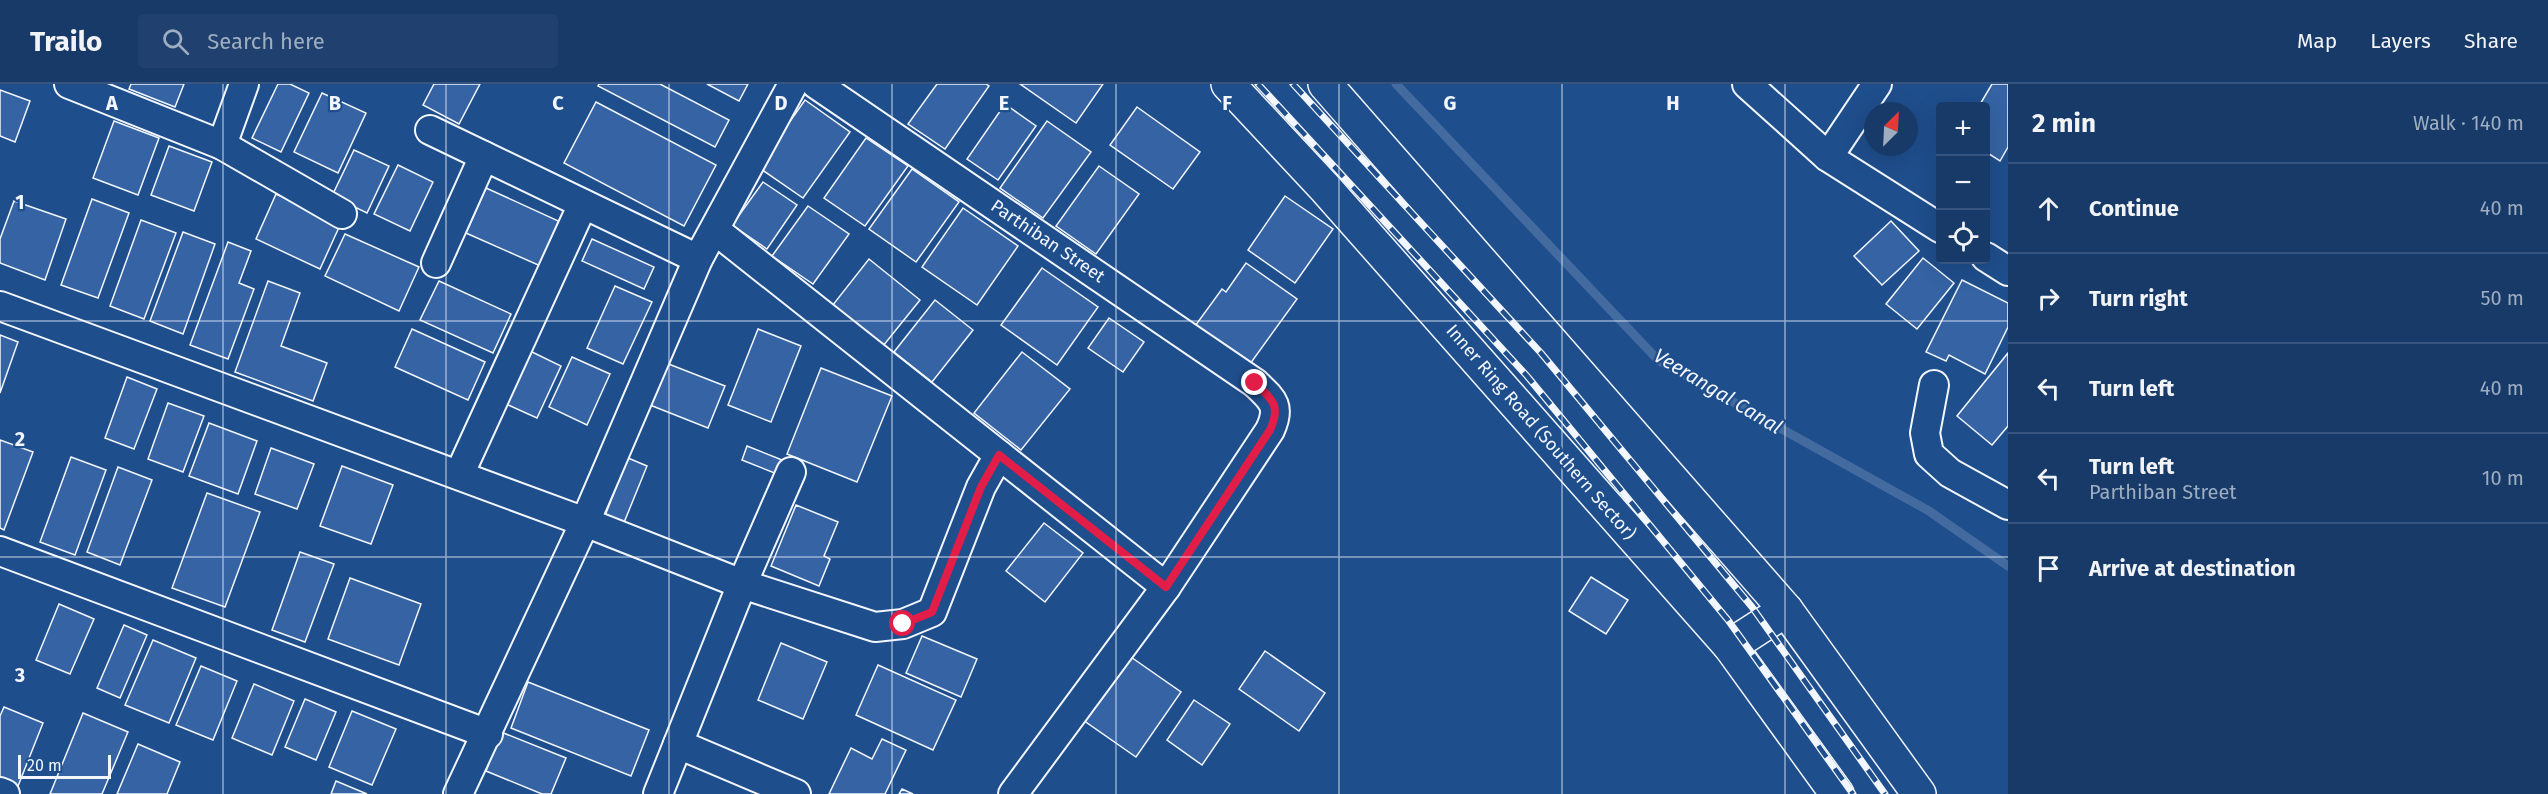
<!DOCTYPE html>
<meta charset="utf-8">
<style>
:root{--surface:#173a69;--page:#20416f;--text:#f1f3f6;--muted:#9eadc0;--line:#36547d}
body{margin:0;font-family:"Fira Sans",sans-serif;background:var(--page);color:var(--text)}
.controls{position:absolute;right:18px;top:18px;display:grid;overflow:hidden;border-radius:6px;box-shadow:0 6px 24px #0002}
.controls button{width:54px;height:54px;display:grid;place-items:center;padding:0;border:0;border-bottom:2px solid var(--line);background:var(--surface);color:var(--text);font:30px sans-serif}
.compass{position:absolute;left:1864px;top:18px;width:54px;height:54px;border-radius:50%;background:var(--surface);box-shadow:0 6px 24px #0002;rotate:24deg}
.scale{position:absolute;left:18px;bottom:15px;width:93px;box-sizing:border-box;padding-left:6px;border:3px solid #f2f6ff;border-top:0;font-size:16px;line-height:21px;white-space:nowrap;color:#f2f6ff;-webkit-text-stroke:4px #1f4e8c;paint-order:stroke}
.stop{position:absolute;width:18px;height:18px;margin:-14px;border:4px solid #e11d48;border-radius:50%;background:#fff}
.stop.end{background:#e11d48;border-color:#fff;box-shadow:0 2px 6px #0008}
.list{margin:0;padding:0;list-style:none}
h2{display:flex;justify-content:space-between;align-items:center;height:78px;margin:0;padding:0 24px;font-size:26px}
h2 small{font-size:20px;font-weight:400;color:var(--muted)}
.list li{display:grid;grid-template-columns:39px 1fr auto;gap:18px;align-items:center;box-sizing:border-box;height:90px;padding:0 24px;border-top:2px solid var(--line)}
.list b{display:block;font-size:22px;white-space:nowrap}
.list p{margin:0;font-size:20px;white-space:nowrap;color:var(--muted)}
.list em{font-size:20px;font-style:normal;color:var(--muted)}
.icon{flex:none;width:33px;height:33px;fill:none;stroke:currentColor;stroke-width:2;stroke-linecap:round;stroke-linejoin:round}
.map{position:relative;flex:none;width:2008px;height:710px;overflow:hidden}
header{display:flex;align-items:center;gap:36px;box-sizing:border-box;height:84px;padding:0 30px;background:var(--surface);border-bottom:2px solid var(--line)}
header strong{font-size:28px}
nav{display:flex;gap:33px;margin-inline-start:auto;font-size:21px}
.search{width:420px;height:54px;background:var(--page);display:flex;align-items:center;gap:15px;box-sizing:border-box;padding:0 21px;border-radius:6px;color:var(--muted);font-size:22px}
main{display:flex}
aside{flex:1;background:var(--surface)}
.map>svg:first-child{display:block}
</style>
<header>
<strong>Trailo</strong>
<div class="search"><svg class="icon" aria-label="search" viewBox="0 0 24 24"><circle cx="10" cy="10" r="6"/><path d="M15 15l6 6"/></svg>Search here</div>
<nav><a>Map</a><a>Layers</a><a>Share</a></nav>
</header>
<main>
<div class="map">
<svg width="2008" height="710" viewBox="0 0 2008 710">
<rect width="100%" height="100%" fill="#1f4e8c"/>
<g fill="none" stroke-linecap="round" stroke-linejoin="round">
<!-- stream -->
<polyline stroke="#446ba0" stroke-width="9" points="1396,0 1658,276 1929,427 2008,482"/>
</g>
<!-- building -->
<g fill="#3563a3" stroke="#f2f6ff" stroke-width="1.5">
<polygon points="131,0 184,0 175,23 129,5"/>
<polygon points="278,0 290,0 309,9 281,68 252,54"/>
<polygon points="434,0 480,0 459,40 423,21"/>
<polygon points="599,0 660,0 729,36 715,63 598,2"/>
<polygon points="707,0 748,0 739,17"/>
<polygon points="937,0 986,0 989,2 945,65 908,40"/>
<polygon points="1020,0 1103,0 1076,39"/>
<polygon points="1992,0 2008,0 2008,63 2000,77 1986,68 1986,22 1979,22"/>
<polygon points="0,6 30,17 15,58 0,52"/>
<polygon points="322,9 366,29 338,89 294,68"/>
<polygon points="805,16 850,48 803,114 758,83"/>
<polygon points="596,18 716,81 684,142 564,79"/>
<polygon points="1005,20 1036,42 998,96 967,75"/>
<polygon points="1137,23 1200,68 1173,105 1110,61"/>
<polygon points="114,37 159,54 138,111 93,94"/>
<polygon points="1047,37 1091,68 1043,134 1000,104"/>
<polygon points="866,54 908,82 865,142 824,114"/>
<polygon points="169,62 212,78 194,127 151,111"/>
<polygon points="354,66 389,82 367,129 332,112"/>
<polygon points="398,81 433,98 410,147 374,130"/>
<polygon points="1099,82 1139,110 1096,170 1056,142"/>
<polygon points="912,85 959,118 916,178 869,145"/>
<polygon points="763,98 797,121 767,165 732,141"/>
<polygon points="486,104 565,140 545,184 466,149"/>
<polygon points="276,110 341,139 320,185 256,155"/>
<polygon points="1285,112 1333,145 1295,199 1248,166"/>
<polygon points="92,115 129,129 98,214 61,201"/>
<polygon points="14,117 66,135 45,196 0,179 0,155"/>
<polygon points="808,122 849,150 813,200 772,172"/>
<polygon points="963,124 1018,162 977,221 922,183"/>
<polygon points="141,136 176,149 144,235 110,222"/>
<polygon points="1891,137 1919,167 1882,201 1854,172"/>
<polygon points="183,148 215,160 183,250 150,237"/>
<polygon points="345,150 419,183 399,227 325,192"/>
<polygon points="592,155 654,183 644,205 582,177"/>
<polygon points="228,158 251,167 239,199 254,205 228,275 190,261"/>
<polygon points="1923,174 1954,199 1917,245 1886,220"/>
<polygon points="869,175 920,216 883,262 832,222"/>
<polygon points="1246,179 1297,215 1250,280 1195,242 1222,205 1226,208"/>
<polygon points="1042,184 1098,223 1057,281 1001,241"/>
<polygon points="1962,196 2008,219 2008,243 1985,290 1949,271 1946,277 1926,268"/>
<polygon points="268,197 300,209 281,262 327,279 313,317 235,288"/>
<polygon points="439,197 511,230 493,269 420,236"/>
<polygon points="615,202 652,218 623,280 587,264"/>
<polygon points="935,216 973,246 932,298 894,268"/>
<polygon points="1109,234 1144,258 1123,288 1088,264"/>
<polygon points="412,245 485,278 468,316 395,283"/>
<polygon points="758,245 801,262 771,338 728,321"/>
<polygon points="0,251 18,258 0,309"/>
<polygon points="530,267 561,282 537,334 506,320"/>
<polygon points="1022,268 1070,305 1021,366 974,329"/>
<polygon points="2008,269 2008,342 1992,361 1957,332"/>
<polygon points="572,273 610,290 587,341 549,323"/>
<polygon points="666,279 725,302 708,344 650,321"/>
<polygon points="821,284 892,312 857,398 787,370"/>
<polygon points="127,293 157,305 134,365 105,354"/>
<polygon points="168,319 204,332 183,388 148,375"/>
<polygon points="209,339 257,357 238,410 189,392"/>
<polygon points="0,356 33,368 4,446 0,444"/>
<polygon points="747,362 782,376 777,390 742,376"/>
<polygon points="271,364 314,380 297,425 255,410"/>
<polygon points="71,373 106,386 75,471 40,458"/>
<polygon points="628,374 647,382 623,441 604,434"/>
<polygon points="342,382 393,401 371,460 320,442"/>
<polygon points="118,383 152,396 120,481 87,468"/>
<polygon points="207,409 260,428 225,523 172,504"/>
<polygon points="796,421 838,438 824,472 830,475 819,502 771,482"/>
<polygon points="1044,439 1083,469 1045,518 1006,487"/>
<polygon points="300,468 334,480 305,558 272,546"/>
<polygon points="1591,493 1628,516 1606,550 1569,527"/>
<polygon points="350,494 421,520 399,581 328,555"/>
<polygon points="59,520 94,535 70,590 36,576"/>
<polygon points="124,541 147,551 120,614 97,604"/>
<polygon points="922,552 977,575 961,613 906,589"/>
<polygon points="153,556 196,574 169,639 125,621"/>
<polygon points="781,559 827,578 803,635 758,616"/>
<polygon points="1265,567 1325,609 1299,647 1239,605"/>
<polygon points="1128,571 1181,608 1136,673 1083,636"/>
<polygon points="878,581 956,616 933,666 856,631"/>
<polygon points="201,582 237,597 213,656 176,641"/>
<polygon points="528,598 649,646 631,692 511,644"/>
<polygon points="254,600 294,617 272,671 232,654"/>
<polygon points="305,615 336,628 316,676 285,663"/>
<polygon points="1194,616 1230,640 1202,681 1167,656"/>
<polygon points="4,623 43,639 18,702 0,695 0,632"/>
<polygon points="352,627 396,645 372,701 329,683"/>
<polygon points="83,629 128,648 102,710 50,710"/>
<polygon points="501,648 566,674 551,710 542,710 486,687"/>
<polygon points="882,655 906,666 885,710 829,710 851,664 872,675"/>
<polygon points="138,660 180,678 167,710 117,710"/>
<polygon points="336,697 367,710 331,710"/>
<polygon points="902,705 913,710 899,710"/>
</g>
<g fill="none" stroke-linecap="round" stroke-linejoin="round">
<defs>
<g id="minor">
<polyline points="69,0 222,61 342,130"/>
<path d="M816,0L1255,299C1273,316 1281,322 1270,346L1166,503L1013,710"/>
<polyline points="1747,0 1828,73 1940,144"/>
<polyline points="430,46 698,175"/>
<polyline points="222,61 244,0"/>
<polyline points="1828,73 1877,0"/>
<polyline points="715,146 1166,503"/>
<polyline points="1986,173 2008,187"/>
<polyline points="436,179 484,72"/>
<polyline points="0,222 585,438 742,500 875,543 903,540 932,528 981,403 999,371"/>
<polyline points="1934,301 1925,349 1929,370 1950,389 2008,421"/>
<polyline points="459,391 583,120"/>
<polyline points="0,467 488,650"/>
<polyline points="678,660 796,710"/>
<polyline points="0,708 5,710"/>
<polyline points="458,710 585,438 698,175 793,0"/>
<polyline points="658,710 742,500 791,388"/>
</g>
<g id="primary">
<polyline points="1228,0 1326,105 1730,562 1837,710"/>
<polyline points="1325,0 1786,526 1919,710"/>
<polyline points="1730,562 1786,526"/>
</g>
</defs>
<!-- minor casing -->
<use href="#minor" stroke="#f2f6ff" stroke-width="32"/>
<!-- primary casing -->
<use href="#primary" stroke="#f2f6ff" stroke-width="36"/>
<!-- minor -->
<use href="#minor" stroke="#1f4e8c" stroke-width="28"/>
<!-- primary -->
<use href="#primary" stroke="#1f4e8c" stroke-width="33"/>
<defs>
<g id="rail">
<polyline points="1258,0 1527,292 1728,536 1853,710"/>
<polyline points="1293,0 1541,269 1752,523 1885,710"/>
</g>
</defs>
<!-- rail casing -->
<use href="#rail" stroke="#f2f6ff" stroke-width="7"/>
<!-- rail -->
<use href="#rail" stroke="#1f4e8c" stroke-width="4.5" stroke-dasharray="14" stroke-linecap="butt"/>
</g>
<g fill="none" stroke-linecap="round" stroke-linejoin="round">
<!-- route -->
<path stroke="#e11d48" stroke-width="8" d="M903,540L932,528L981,403L999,371L1166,503L1270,346C1281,322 1273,316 1255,299"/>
</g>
<!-- grid -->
<path fill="none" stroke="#f2f6ff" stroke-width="1.5" stroke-opacity="0.55" d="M223,0V710M446,0V710M669,0V710M892,0V710M1116,0V710M1339,0V710M1562,0V710M1785,0V710M0,237H2008M0,473H2008"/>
<g text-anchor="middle" stroke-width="4.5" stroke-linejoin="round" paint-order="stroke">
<!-- street labels -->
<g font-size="18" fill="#f2f6ff" stroke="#1f4e8c">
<text transform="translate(1048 157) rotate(34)" y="6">Parthiban Street</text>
<text transform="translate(1541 348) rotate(49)" y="6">Inner Ring Road (Southern Sector)</text>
</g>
<!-- water labels -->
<g font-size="20" font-style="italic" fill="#f2f6ff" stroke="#1f4e8c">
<text transform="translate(1718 307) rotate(31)" y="7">Veerangal Canal</text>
</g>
</g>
<g font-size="20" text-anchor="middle" font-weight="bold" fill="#f2f6ff" stroke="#1f4e8c" stroke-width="4.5" stroke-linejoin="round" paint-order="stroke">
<text x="112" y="26">A</text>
<text x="335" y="26">B</text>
<text x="558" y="26">C</text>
<text x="781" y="26">D</text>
<text x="1004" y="26">E</text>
<text x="1227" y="26">F</text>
<text x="1450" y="26">G</text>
<text x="1673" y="26">H</text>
<text x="20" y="125">1</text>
<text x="20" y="362">2</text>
<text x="20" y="598">3</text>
</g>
</svg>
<div class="controls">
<button>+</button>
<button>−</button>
<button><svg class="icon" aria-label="locate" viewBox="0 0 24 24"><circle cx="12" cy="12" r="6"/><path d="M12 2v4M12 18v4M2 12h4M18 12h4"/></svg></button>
</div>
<svg class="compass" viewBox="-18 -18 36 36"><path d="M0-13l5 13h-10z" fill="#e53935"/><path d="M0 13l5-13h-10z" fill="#9eadc0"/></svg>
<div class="scale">20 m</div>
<div class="stop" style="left:903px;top:540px"></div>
<div class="stop end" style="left:1255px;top:299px"></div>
</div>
<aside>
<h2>2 min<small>Walk · 140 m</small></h2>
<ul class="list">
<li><svg class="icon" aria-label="ahead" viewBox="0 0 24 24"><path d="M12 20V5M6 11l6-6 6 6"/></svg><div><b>Continue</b></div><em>40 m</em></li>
<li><svg class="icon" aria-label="right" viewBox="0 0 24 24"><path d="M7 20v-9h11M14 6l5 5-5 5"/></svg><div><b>Turn right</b></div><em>50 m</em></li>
<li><svg class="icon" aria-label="left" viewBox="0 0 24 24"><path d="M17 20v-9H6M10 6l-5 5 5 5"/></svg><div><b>Turn left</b></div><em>40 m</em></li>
<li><svg class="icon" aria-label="left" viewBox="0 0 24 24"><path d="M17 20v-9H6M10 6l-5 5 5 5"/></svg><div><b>Turn left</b><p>Parthiban Street</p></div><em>10 m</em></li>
<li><svg class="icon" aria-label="arrive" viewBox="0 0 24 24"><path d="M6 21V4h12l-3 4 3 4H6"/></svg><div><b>Arrive at destination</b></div></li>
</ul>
</aside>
</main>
